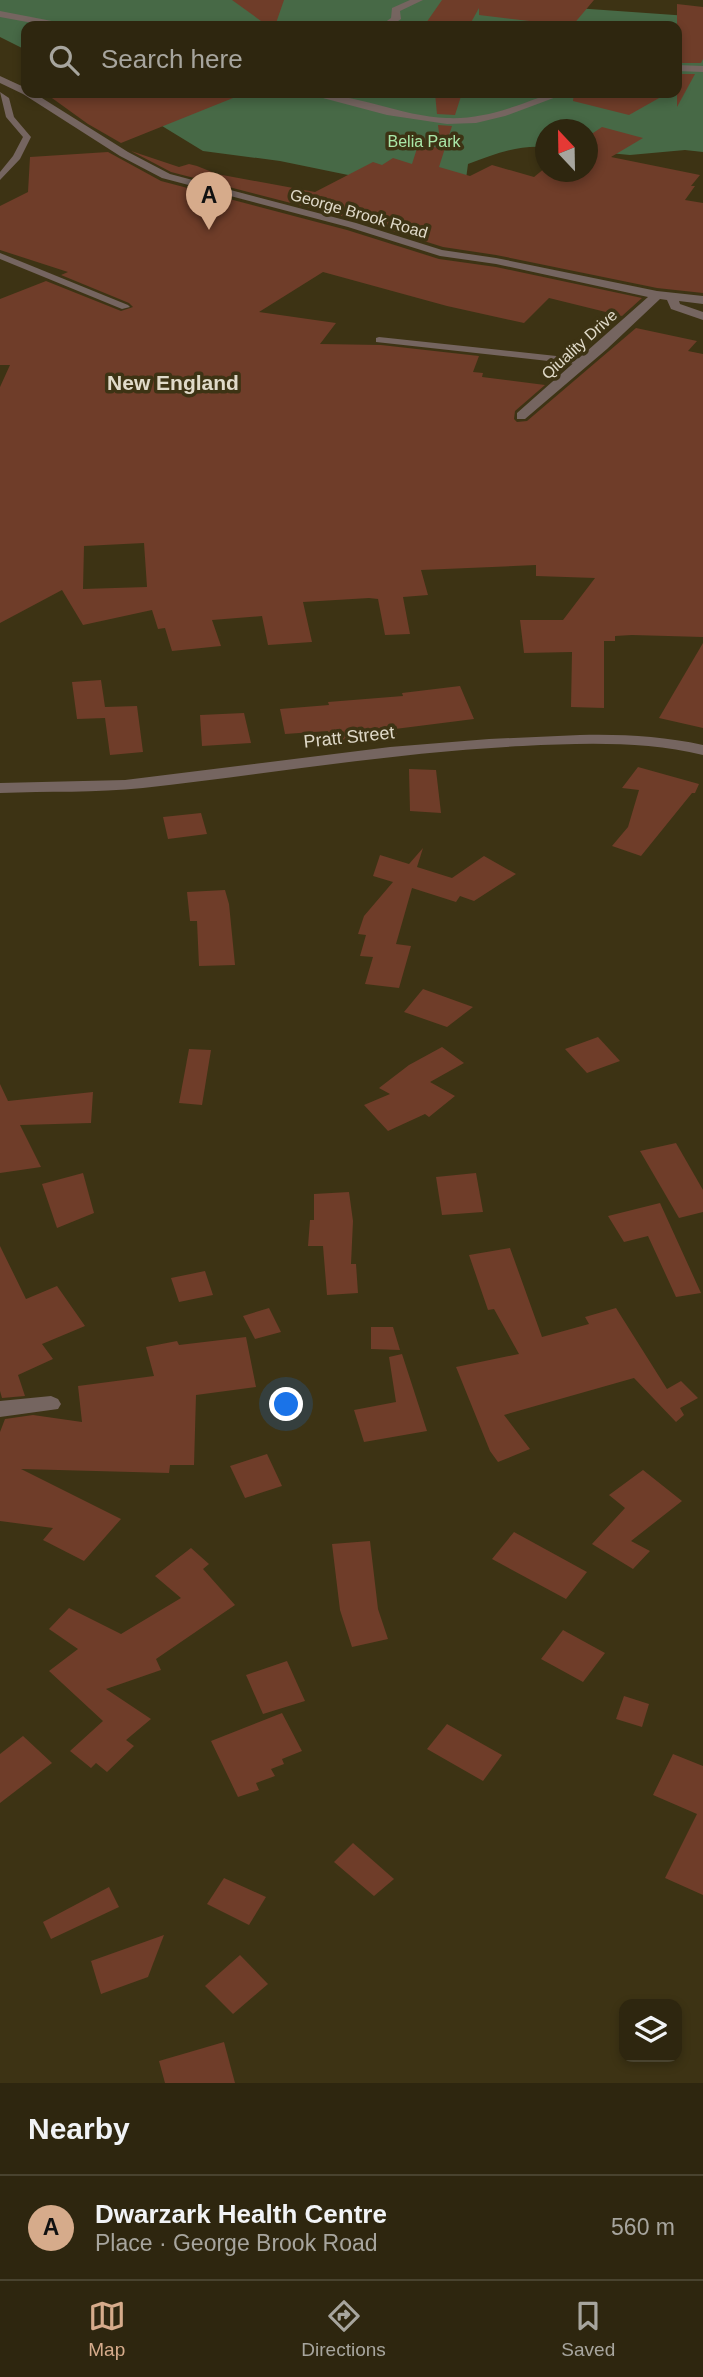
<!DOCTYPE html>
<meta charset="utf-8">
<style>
:root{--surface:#2e260f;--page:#362e18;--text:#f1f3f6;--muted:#a7a59e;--line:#49432f;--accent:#d6ab8b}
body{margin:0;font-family:Arial,sans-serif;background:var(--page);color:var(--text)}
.controls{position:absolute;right:21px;bottom:21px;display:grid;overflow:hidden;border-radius:14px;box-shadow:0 4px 10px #0003}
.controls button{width:63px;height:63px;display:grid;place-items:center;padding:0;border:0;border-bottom:2px solid var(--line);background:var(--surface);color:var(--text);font:35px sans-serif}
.compass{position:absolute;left:535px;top:119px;width:63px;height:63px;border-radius:50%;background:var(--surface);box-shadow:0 4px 10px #0003;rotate:338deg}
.you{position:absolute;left:287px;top:1405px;width:24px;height:24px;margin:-18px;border:5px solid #fff;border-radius:50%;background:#1a73e8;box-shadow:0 0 0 10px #1a73e833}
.badge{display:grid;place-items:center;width:46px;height:46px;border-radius:50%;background:var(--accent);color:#111;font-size:23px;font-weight:700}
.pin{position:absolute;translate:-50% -58px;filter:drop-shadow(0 2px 4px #0008)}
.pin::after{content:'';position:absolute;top:37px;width:24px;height:21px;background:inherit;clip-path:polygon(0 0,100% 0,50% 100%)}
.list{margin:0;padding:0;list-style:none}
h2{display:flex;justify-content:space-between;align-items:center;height:91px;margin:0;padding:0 28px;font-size:30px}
h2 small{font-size:23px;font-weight:400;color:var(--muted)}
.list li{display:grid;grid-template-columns:46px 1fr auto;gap:21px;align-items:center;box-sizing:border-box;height:105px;padding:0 28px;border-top:2px solid var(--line)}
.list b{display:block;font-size:26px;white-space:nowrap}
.list p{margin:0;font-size:23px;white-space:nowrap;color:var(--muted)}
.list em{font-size:23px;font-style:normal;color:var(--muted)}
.icon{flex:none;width:38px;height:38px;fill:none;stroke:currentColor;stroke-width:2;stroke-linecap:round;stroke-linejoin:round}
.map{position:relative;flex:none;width:703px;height:2083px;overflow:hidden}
.search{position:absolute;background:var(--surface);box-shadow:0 4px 10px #0003;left:21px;right:21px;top:21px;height:77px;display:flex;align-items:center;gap:18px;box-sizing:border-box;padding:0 24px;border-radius:14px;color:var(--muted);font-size:26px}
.sheet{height:196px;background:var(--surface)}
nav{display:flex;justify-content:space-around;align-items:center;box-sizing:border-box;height:98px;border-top:2px solid var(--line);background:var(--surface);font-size:19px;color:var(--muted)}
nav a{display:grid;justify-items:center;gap:4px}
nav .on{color:var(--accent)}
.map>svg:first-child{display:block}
</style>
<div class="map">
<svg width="703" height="2083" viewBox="0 0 703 2083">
<rect width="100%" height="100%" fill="#3d3314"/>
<!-- green -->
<path fill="#476946" d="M0,0H464L703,17V152L685,150L630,155L588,151V130H546L545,147C517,145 494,154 468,164L466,179L431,192L280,161L203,151L108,93H677V26H26V50L0,37Z"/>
<!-- building -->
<g fill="#6f3d29" fill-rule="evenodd">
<polygon points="232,0 284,0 275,26 268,26"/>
<polygon points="442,0 594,0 572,26 479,15 479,8 469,26 426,23"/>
<polygon points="677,4 703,7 703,59 701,63 677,63"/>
<polygon points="677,74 695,74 677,107"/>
<polygon points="45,93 243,93 243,94 121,143 88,124"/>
<polygon points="435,93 462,93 455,115 437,114"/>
<polygon points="574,93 668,93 629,115 573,101"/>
<polygon points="438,125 452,126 439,167 470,176 492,165 534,177 545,168 545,172 587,172 587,137 602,127 643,138 611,157 700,175 691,186 695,186 685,200 703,203 703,293 657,288 496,255 443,247 357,220 171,172 131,151 179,167 189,164 197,166 217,174 315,192 373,162 382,165 393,158 412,164 419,142 441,149"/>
<path d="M108,152L161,181L347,230L439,259L496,267L642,298L622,316L549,298L524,323L447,306L323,272L259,312L336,323L320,344L381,345L479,356L473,372L483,373L482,377L545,385L515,411L514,419L517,422L527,421L636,328L697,341L688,351L703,354V637L632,635L615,636V641H604V708L571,707L572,652L524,653L520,620H563L595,578L536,576V565L421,570L428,595L403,597L410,634L385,635L378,599L369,598L303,602L312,642L268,645L262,616L212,620L221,646L172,651L165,628L158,629L152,610L83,625L62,590L0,623V387L10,365H0V299L46,281L121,311L133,307L129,303L61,275L68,272L0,250V206L28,192L30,157ZM144,543L147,587L83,589L84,546Z"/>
<polygon points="703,643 703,728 659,718"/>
<polygon points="101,680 105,707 137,706 143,752 110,755 105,718 77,719 72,682"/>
<polygon points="460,686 474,719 395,729 397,735 332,742 328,731 285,734 280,709 329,705 328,702 403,696 402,693"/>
<polygon points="244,713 251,743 202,746 200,715"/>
<polygon points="638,767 699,784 695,793 692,793 641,856 612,846 628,827 639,790 622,788"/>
<polygon points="409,769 436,770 441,813 410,811"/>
<polygon points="201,813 207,834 168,839 163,817"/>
<polygon points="423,848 417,867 452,878 484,856 516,874 474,901 460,896 456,902 412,888 396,944 411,946 399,988 365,984 373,957 360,956 366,935 358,934 364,916 393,882 373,876 380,855 409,864"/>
<polygon points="225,890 229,904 235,965 199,966 197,921 190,921 187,892"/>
<polygon points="423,989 473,1007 447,1027 404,1012"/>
<polygon points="598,1037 620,1061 587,1073 565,1049"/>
<polygon points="442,1047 464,1063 430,1082 455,1096 429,1117 425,1114 388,1131 364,1105 390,1094 379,1088 409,1065"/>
<polygon points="189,1049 211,1050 202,1105 179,1103"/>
<polygon points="0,1084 8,1101 93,1092 91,1123 20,1125 41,1167 0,1173"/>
<polygon points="676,1143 703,1190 703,1212 679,1218 640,1151"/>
<polygon points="83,1173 94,1213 57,1228 42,1184"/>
<polygon points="476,1173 483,1212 442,1215 436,1177"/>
<polygon points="349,1192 353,1221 351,1264 356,1264 358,1293 327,1295 323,1246 308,1246 310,1220 314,1220 314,1194"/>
<polygon points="660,1203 701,1293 676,1297 648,1236 624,1242 608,1216"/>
<polygon points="0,1246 26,1299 57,1286 85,1326 42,1344 53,1359 18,1375 25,1396 2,1398 0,1391"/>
<polygon points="510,1248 542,1337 589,1324 585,1317 616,1308 667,1389 681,1381 698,1398 680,1408 684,1415 676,1422 634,1378 504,1415 530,1449 498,1462 490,1451 456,1367 519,1354 494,1309 488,1310 469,1255"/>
<polygon points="205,1271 213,1295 179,1302 171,1278"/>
<polygon points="269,1308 281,1332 255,1339 243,1316"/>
<polygon points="371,1327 393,1327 400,1350 371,1349"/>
<polygon points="246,1337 256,1387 196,1395 194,1465 170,1465 169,1473 21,1469 121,1519 84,1561 43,1540 53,1528 0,1521 0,1432 5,1419 33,1415 82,1422 78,1386 154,1376 146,1347 177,1341 179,1345"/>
<polygon points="402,1354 427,1431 364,1442 354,1410 396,1402 389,1357"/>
<polygon points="267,1454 282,1486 245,1498 230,1466"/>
<polygon points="643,1470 682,1501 631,1541 650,1551 633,1569 592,1544 625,1508 609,1495"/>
<polygon points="514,1532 587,1572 566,1599 492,1559"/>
<polygon points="370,1541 378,1609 388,1639 352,1647 340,1610 332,1544"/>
<polygon points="191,1548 209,1564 203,1569 235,1605 156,1659 161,1670 106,1689 151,1719 126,1740 134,1746 107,1772 96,1763 91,1768 70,1751 103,1721 49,1671 78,1649 49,1629 69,1608 121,1634 181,1598 155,1576"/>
<polygon points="563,1630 605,1653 583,1682 541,1659"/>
<polygon points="287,1661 305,1701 263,1714 246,1675"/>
<polygon points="624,1696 649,1704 642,1727 616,1719"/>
<polygon points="282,1713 302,1751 282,1759 284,1764 271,1769 275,1776 256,1783 259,1790 238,1797 211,1741"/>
<polygon points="447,1724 502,1755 483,1781 427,1749"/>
<polygon points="23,1736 52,1763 0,1803 0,1754"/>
<polygon points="673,1754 703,1766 703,1895 665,1878 697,1814 653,1795"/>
<polygon points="353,1843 394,1879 374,1896 334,1862"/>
<polygon points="224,1878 266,1897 249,1925 207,1904"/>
<polygon points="109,1887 119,1907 51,1939 43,1922"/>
<polygon points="164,1935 148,1977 101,1994 91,1961"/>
<polygon points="240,1955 268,1984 233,2014 205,1986"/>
<polygon points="224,2042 235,2083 165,2083 159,2061"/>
</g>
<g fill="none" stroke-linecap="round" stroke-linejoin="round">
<!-- lane -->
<g fill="#756560" fill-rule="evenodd">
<polygon points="0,92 9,98 14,117 31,137 20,159 0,180 0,172 13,156 23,137 6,117"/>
<polygon points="0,253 128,305 130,307 122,309 0,259"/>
<polygon points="379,337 584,359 589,362 584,365 376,342 376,338"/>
</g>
<!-- street -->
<g fill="#756560" fill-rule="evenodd">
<polygon points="410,0 423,0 400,11 401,19 391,26 380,26 391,18 392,8"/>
<polygon points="0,11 57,22 103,23 108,26 49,26 0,17"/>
<polygon points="677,65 703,66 703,72 677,71"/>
<polygon points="0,76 26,88 26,93 34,93 128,152 170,174 356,223 442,250 496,258 657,291 703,296 703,304 679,301 680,304 703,312 703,320 671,309 667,300 660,299 607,349 525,419 517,419 517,413 648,297 496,264 440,256 348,227 162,178 120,156 23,94 0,83"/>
<path d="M304,93C350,91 399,116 447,118C471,119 493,114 516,106C533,100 549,92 567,93L505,116L476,123L447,124L387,115Z"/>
<path d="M580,735C622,734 662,736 703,745V755C644,741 584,743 523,746C396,752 270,774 143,788C96,793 48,791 0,793V783L125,780L390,747L489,739Z"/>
<polygon points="51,1396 58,1399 61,1404 58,1409 0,1417 0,1401"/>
</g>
</g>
<g text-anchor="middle" stroke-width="7" stroke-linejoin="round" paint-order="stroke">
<!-- far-park labels -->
<g font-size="16" fill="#a9e7a8" stroke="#3d3314">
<text x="424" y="147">Belia Park</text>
</g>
<!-- far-street labels -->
<g font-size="16" fill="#e0dac9" stroke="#3d3314">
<text transform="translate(359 213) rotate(16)" y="6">George Brook Road</text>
<text transform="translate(579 344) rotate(-42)" y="6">Qiuality Drive</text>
</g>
<!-- street labels -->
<g font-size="18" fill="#e0dac9" stroke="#3d3314">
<text transform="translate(349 737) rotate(-6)" y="6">Pratt Street</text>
</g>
<!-- far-district labels -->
<g font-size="21" font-weight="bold" fill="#e0dac9" stroke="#3d3314">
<text x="173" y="390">New England</text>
</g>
</g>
</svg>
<div class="controls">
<button><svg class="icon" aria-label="layers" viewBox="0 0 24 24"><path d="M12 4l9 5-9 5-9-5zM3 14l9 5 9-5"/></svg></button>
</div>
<svg class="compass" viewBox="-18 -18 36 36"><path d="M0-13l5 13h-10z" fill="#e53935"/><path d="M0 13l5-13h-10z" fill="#a7a59e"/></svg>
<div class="you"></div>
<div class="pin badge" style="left:209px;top:230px">A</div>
<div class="search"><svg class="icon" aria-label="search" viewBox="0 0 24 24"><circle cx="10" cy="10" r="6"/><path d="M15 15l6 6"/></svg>Search here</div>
</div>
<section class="sheet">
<h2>Nearby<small></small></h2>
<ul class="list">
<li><span class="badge">A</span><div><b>Dwarzark Health Centre</b><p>Place · George Brook Road</p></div><em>560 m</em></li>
</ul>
</section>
<nav>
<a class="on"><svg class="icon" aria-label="map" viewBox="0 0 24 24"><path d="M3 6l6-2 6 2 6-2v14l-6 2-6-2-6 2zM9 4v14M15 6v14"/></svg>Map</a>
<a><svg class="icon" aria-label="directions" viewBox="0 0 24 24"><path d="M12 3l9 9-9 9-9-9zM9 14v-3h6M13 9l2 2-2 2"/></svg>Directions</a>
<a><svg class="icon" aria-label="saved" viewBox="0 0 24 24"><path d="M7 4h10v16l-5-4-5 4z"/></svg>Saved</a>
</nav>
